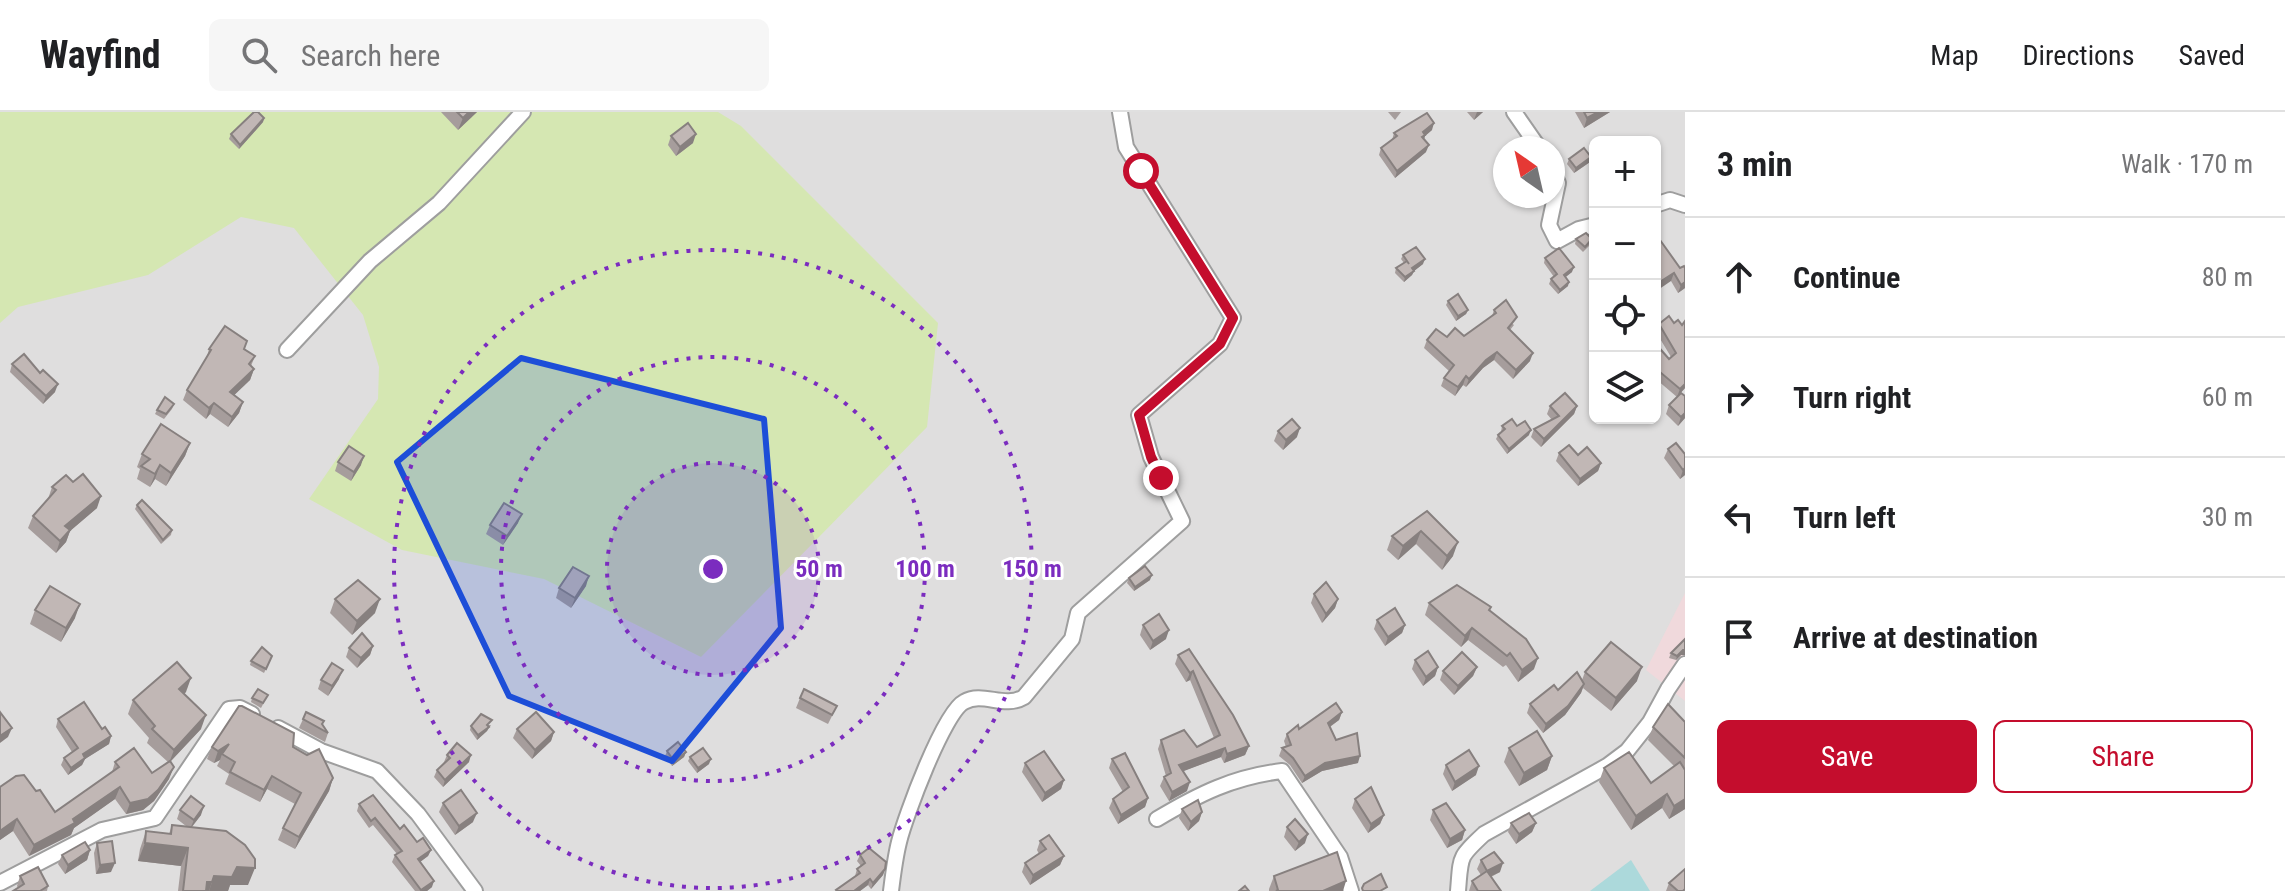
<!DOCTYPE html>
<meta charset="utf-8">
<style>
:root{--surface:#fff;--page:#f6f6f6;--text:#202124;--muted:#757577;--line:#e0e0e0;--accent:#c40d2d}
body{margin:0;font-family:"Roboto Condensed",sans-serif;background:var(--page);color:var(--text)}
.controls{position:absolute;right:24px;top:24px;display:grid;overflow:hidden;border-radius:12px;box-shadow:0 2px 6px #0004}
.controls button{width:72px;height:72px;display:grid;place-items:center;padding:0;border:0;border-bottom:2px solid var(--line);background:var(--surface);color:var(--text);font:40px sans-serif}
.compass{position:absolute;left:1493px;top:24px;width:72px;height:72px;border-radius:50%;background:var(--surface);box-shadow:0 2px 6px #0004;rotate:326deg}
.stop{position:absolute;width:24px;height:24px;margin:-18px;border:6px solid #c40d2d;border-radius:50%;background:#fff}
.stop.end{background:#c40d2d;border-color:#fff;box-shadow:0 2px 8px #0008}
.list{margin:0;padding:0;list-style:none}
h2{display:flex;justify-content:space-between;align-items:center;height:104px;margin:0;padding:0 32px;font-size:34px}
h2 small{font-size:26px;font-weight:400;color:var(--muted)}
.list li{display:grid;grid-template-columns:52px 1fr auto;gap:24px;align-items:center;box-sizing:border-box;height:120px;padding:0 32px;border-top:2px solid var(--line)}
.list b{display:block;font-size:30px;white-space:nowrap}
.list em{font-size:26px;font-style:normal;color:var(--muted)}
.actions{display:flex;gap:16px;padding:24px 32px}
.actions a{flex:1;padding:18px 0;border:2px solid var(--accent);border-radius:12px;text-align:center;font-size:28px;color:var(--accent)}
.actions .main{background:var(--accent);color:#fff}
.icon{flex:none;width:44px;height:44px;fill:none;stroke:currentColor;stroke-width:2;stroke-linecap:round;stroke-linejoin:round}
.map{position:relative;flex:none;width:1685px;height:779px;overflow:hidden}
header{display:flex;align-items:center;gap:48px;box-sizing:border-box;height:112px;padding:0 40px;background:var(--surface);border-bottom:2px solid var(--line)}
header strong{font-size:38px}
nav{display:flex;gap:44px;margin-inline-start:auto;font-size:28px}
.search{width:560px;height:72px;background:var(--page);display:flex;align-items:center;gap:20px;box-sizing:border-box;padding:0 28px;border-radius:12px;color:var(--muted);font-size:30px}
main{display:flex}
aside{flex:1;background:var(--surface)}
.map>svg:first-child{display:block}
</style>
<header>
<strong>Wayfind</strong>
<div class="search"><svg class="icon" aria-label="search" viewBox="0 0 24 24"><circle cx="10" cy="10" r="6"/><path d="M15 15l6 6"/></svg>Search here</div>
<nav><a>Map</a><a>Directions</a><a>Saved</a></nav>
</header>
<main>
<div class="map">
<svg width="1685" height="779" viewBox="0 0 1685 779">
<rect width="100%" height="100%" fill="#f1ece8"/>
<!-- residential -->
<path fill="#dfdede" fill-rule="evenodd" d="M0,0H1685V779H0ZM1595,30H1655V306H1595ZM1505,36H1553V84H1505Z"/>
<!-- commercial -->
<polygon fill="#f0d9dc" points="1685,481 1685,589 1646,558"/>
<!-- grass -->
<polygon fill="#d5e7b2" points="0,0 718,0 741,14 938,211 927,315 701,545 544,467 402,438 309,387 378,287 379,255 363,203 294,116 241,105 148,163 18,195 0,211"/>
<!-- water -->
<polygon fill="#acd9db" points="1631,748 1650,779 1590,779"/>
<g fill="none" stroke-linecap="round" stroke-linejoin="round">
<defs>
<g id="minor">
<polyline points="1514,0 1539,36"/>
<polyline points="1553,61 1558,71 1549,113 1557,129 1579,117 1595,113"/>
<polyline points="1655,93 1670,88 1685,93"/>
<polyline points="287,238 370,149 439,91 523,0"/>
<polyline points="278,616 321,639 377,659 418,702 475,779"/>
<path d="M1157,707C1199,682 1233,665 1282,659L1340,745L1351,779"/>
<polyline points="0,771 102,718 155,706 229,597 240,596 252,602"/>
<path d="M891,779C893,763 895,746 899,730C905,705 944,600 964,590C983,579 1004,597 1024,585L1072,527L1078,501L1182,409L1151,345L1139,303L1220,232L1233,206L1126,35L1120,0"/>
<path d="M1458,779C1461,744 1458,746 1484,722L1607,654L1627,639L1650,610L1668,577L1685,552"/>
</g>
</defs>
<!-- minor casing -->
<use href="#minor" stroke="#9e9e9e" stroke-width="18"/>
<!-- minor -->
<use href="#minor" stroke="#fff" stroke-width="14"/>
</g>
<!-- wall -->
<g fill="#a69d9c">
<polygon points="441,0 477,0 458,18"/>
<polygon points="1388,0 1401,0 1395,8"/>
<polygon points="1467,0 1483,0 1474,8"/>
<polygon points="1575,0 1610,0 1584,16"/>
<polygon points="264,6 263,10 239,37 229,27 231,22"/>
<polygon points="1432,18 1425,24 1424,27 1426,40 1395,66 1379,43 1381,36 1392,28 1394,21"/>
<polygon points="671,24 693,31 676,44 668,33"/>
<polygon points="1591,45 1590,50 1574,61 1567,52 1569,47"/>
<polygon points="1576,127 1592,127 1591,132 1583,140 1575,132"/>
<polygon points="1655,132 1680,156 1685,176 1678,181 1671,169"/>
<polygon points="1403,143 1423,152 1414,159 1412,163 1404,170 1395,161 1396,156 1404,151 1401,147"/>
<polygon points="1545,146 1572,160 1565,165 1568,174 1558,182 1549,172 1551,167 1554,165 1544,151"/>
<polygon points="1448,189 1468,198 1466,202 1456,209 1446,193"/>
<polygon points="1494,198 1514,213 1510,218 1530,249 1513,267 1494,248 1483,256 1466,275 1463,273 1455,284 1441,274 1444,266 1449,259 1424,236 1427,228 1464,224 1492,204"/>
<polygon points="1685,209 1685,276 1677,285 1657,268 1655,231 1669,247 1671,245 1656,220 1659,212 1674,211 1682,213"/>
<polygon points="209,237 244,237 255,244 251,254 254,257 250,268 234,283 243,290 239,301 228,315 210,302 206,307 183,288 187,278 206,248"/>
<polygon points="12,252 55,280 43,292 10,260"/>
<polygon points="174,292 172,297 164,307 155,302 157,298"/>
<polygon points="1669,293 1685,306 1678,314 1666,302"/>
<polygon points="1550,294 1577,294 1574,302 1541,335 1531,325 1534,317 1552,308 1547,302"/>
<polygon points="1502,314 1529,323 1507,342 1496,327 1498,323 1501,320"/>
<polygon points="1278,319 1297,325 1283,338 1274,329"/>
<polygon points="190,331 185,344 166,374 155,367 150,375 137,367 140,357 137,355 142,342"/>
<polygon points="1676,331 1685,363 1680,367 1664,346 1668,337"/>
<polygon points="1559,341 1578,343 1601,351 1598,359 1578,374 1556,349"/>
<polygon points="338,350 361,353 351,369 335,359"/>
<polygon points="52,375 97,396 70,419 66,430 56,441 28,416 33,404 48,387"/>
<polygon points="137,393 172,418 171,423 161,432 135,397"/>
<polygon points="1427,399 1453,444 1442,458 1416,432 1398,448 1387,438 1392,424"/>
<polygon points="518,411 503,433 486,422 490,413"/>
<polygon points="1129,466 1150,468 1134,479 1127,471"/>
<polygon points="586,474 571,496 556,486 559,476"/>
<polygon points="1314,482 1338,487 1335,496 1322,511 1311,491"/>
<polygon points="335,487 375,501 352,523 330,501"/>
<polygon points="1429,491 1491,495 1490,499 1534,557 1518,570 1506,553 1503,555 1468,528 1461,535 1425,503"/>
<polygon points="35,498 75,506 61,530 30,512"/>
<polygon points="1377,508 1405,513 1402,521 1385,534 1374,517"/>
<polygon points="1143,513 1166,527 1150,538 1140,523"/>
<polygon points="1685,527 1685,543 1681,543 1676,548 1669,546 1671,541"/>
<polygon points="373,534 370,543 357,556 346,545 349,536"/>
<polygon points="1189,537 1249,634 1245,643 1224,651 1221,645 1183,659 1187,679 1169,689 1160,674 1164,665 1166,664 1158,637 1161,628 1197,635 1214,626 1190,568 1186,570 1175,552 1178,543"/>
<polygon points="272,544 264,561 250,553 251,549"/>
<polygon points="1415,548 1438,555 1435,564 1423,574 1412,557"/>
<polygon points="1477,555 1473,564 1454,583 1440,568 1443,559"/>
<polygon points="1585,560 1637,569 1611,599 1583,576 1581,581 1565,603 1543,621 1527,601 1530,592 1558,578 1582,568"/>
<polygon points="339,567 328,584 318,577 321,568"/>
<polygon points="186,580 184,582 201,617 170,650 169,667 154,689 143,698 126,702 115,687 74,716 71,723 29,744 13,719 0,728 0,675 55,700 112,660 115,650 152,661 168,650 147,631 149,626 128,602 133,588"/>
<polygon points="268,583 261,596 251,590 252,586"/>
<polygon points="800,586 837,594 828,612 796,596"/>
<polygon points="1342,600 1339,608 1330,615 1336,628 1358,651 1322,659 1302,671 1290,653 1279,644 1282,636 1286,635 1284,629 1287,622"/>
<polygon points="58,607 102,617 111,624 109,632 85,647 82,653 68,663 61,653 64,646 72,640 56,615"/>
<polygon points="303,607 322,612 328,621 325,630 299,616"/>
<polygon points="1685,610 1685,697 1669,707 1662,696 1631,718 1599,670 1604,656 1651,671 1674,654 1648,628 1653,615"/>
<polygon points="491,613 487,619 477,628 470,618 471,614"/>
<polygon points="517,617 554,620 551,629 532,647 513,626"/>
<polygon points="212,635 293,635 333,666 329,679 295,737 278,728 283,716 295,692 267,677 260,690 225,672 229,662 217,654 220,648 214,651 207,647"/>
<polygon points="1509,636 1552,644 1547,658 1519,674 1504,650"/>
<polygon points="667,639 686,640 684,645 672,654 665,644"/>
<polygon points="447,643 469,650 443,675 434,665 437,658 444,650"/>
<polygon points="690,645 709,652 697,661 688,649"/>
<polygon points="1112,647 1148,686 1145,695 1118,712 1109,696 1113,687 1123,680 1109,656"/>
<polygon points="1025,651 1064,668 1061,677 1042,690 1022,660"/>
<polygon points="1446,653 1476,663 1452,679 1443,662"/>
<polygon points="1355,687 1384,703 1380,712 1368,721 1352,696"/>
<polygon points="443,691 473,710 455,723 439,700"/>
<polygon points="359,692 400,717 417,730 431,738 428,744 420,750 432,775 427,779 415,779 392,750 395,743 397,742 373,713 369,716 357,699"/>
<polygon points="1182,697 1202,700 1199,709 1188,719 1179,706"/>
<polygon points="180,698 201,703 192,715 248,773 230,773 228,779 178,779 181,754 138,749 140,737 146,719 169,722 172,713 186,714 177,707"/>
<polygon points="1433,698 1465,718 1462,728 1447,736 1430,708"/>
<polygon points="1511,711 1536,711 1532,720 1516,732 1508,720"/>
<polygon points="1287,715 1305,731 1295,739 1284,725"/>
<polygon points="1040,729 1064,744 1060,753 1030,773 1022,760 1025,751 1039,742 1037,738"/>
<polygon points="97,731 111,760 96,762 94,741"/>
<polygon points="90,738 87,748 65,762 58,752 62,743"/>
<polygon points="860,743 885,757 883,763 871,777 868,773 860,779 836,779 855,764 857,757 861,754 857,749"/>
<polygon points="1481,748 1500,760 1491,765 1501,779 1469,779 1472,769 1481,763 1477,757"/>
<polygon points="20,764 48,774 47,779 13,779 18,776 17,774"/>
<polygon points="1274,764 1343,779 1269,779 1269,777"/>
<polygon points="1669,771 1685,779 1666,779"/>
</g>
<!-- shaded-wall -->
<g fill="#87807f">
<polygon points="469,0 477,0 458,18 463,6"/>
<polygon points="1477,0 1483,0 1474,8"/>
<polygon points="1598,0 1610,0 1584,16 1587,6"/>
<polygon points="264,6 263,10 239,37 240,33"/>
<polygon points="1434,11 1432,18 1425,24 1423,30 1423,20"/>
<polygon points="696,22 693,31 676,44 680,35"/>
<polygon points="1429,33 1426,40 1395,66 1397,59"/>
<polygon points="1591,45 1590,50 1574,61 1576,56"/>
<polygon points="1425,147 1423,152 1414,159 1412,163 1404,170 1405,165 1412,156"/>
<polygon points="1574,155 1572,160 1562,168 1564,163"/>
<polygon points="1674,161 1671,169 1655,180 1655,173"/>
<polygon points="1569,170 1568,174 1558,182 1560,178"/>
<polygon points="1685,170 1685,176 1678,181 1681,173"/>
<polygon points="1468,198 1466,202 1456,209 1458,204"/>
<polygon points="1497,240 1494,248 1483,256 1466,275 1469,267 1486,248"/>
<polygon points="1533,241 1530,249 1513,267 1516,258"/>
<polygon points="254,257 250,268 226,291 230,280"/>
<polygon points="1466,264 1463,273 1455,284 1458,275"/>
<polygon points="58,272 55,280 43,292 46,284"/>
<polygon points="1685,272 1685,276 1677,285 1680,277"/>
<polygon points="243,290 239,301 228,315 232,305"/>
<polygon points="214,291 210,302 206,307 209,296"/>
<polygon points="1577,294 1574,302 1541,335 1544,327"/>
<polygon points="1685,301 1685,306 1678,314 1681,305"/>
<polygon points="1300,316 1297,325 1283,338 1286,328"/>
<polygon points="1531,318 1529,323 1507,342 1509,337"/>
<polygon points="190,331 185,344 166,374 171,361"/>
<polygon points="364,344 361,353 351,369 354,360"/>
<polygon points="1601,351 1598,359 1578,374 1580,367"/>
<polygon points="160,353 155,367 150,375 155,362"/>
<polygon points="1685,356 1685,363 1680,367 1683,358"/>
<polygon points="101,384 97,396 70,419 66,430 56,441 65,414"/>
<polygon points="522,402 518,411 503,433 507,424"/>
<polygon points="1421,419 1416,432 1398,448 1403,434"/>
<polygon points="1458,430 1453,444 1442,458 1447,444"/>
<polygon points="1152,463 1150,468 1134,479 1135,475"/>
<polygon points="589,464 586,474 571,496 575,486"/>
<polygon points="380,487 375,501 352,523 357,509"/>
<polygon points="1338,487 1335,496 1322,511 1326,502"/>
<polygon points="80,492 75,506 61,530 66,516"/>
<polygon points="1405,513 1402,521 1385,534 1388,525"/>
<polygon points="1472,516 1468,528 1461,535 1465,524"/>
<polygon points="1169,518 1166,527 1150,538 1153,529"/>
<polygon points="373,534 370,543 357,556 361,546"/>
<polygon points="1683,538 1685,538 1685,543 1681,543 1676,548 1677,544"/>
<polygon points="1538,546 1534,557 1518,570 1522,558"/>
<polygon points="1438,555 1435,564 1423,574 1426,565"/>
<polygon points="1477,555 1473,564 1454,583 1458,574"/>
<polygon points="1642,555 1637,569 1611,599 1616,586"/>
<polygon points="343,558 339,567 328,584 332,574"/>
<polygon points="1193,559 1190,568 1186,570 1190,561"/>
<polygon points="191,566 186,580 174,591 179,577"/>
<polygon points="1584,572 1581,581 1565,603 1543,621 1546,612"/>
<polygon points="1342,600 1339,608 1325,618 1328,611"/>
<polygon points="206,603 201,617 169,651 174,638"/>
<polygon points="489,615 487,619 477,628 478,623"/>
<polygon points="12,616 8,625 0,631 0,624"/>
<polygon points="554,620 551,629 532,647 535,638"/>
<polygon points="111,624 109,632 85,647 82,653 68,663 71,656 83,642"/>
<polygon points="229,632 222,642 220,648 214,651 218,639"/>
<polygon points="1249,634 1245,643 1224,651 1227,642"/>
<polygon points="1225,636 1221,645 1176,662 1179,653"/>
<polygon points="686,640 684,645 672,654 674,649"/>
<polygon points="471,643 469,650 443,675 445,668"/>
<polygon points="1360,644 1358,651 1322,659 1302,671 1305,664 1325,651"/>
<polygon points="1552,644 1547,658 1519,674 1524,661"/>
<polygon points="711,647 709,652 697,661 698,656"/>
<polygon points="1479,654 1476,663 1452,679 1455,670"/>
<polygon points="174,655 169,667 154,689 143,698 126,702 130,691"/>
<polygon points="272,664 267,677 260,690 264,678"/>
<polygon points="333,666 329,679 295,737 299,725"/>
<polygon points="1064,668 1061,677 1042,690 1045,681"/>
<polygon points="1190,670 1187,679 1169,689 1172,680"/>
<polygon points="120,675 115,687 74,716 71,723 29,744 34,733"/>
<polygon points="1667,682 1662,696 1631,718 1636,704"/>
<polygon points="1148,686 1145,695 1118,712 1121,703"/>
<polygon points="1685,687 1685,697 1669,707 1674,694"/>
<polygon points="204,694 201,703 190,717 194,708"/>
<polygon points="1202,700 1199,709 1188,719 1191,710"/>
<polygon points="477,701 473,710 455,723 459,714"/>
<polygon points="1384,703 1380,712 1368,721 1371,712"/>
<polygon points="17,707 13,719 0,728 0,719"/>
<polygon points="1536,711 1532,720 1516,732 1519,722"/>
<polygon points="1465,718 1462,728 1447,736 1450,727"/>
<polygon points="1308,722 1305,731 1295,739 1299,730"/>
<polygon points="145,731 188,736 181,754 138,749"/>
<polygon points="90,738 87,748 65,762 68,753"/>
<polygon points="431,738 428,744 416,753 418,747"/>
<polygon points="1064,744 1060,753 1030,773 1033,763"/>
<polygon points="115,751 111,760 96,762 100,753"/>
<polygon points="1503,751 1500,760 1483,768 1487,759"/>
<polygon points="237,755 255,756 248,773 230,773 228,779 209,779 214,764"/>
<polygon points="885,757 883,763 871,777 873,771"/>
<polygon points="870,767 868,773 860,779 854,779"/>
<polygon points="434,769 432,775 427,779 421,779"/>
<polygon points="1346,769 1343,779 1323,779"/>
<polygon points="207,770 212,770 209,779 204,779"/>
</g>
<!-- building -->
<g fill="#c1b7b5" stroke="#87807f" stroke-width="2">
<polygon points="254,0 258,0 264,6 240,33 231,22"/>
<polygon points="457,0 469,0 463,6"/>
<polygon points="1584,0 1598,0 1587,6"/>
<polygon points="1427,1 1434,11 1423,20 1425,23 1422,25 1429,33 1397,59 1381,36 1397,24 1394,21"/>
<polygon points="688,11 696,22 680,35 671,24"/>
<polygon points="1584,36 1591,45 1576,56 1569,47"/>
<polygon points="1586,121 1592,127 1585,135 1576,127"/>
<polygon points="1660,128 1680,156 1684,154 1685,156 1685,170 1681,173 1674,161 1655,173 1655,132"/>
<polygon points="1416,135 1425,147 1412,156 1414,159 1405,165 1396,156 1407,149 1409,152 1403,143"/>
<polygon points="1559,136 1574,155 1564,163 1569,170 1560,178 1551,167 1557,162 1545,146"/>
<polygon points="1458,182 1468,198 1458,204 1448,189"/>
<polygon points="1506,188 1517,205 1508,216 1533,241 1516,258 1497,240 1486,248 1469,267 1466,264 1458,275 1444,266 1454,253 1427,228 1436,217 1447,225 1455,216 1464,224 1496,201 1494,198"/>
<polygon points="1669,204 1674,211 1678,208 1682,213 1685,209 1685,272 1680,277 1660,260 1655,265 1655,231 1669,247 1676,241 1659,212"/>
<polygon points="225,214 247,229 244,237 255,244 249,252 254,257 230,280 243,290 232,305 214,291 209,296 187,278 211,238 209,237"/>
<polygon points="24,242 40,261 43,258 58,272 46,284 12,252"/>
<polygon points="1565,281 1577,294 1544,327 1534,317 1559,304 1550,294"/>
<polygon points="1681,281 1685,284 1685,301 1681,305 1669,293"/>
<polygon points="165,285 174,292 166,302 157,298"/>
<polygon points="1292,307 1300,316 1286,328 1278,319"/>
<polygon points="1512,307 1517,314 1525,309 1531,318 1509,337 1498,323 1505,317 1502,314"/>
<polygon points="161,312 190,331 171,361 160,353 155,362 141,354 150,347 142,342"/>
<polygon points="1676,331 1685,342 1685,356 1683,358 1668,337"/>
<polygon points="1569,333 1578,343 1587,335 1601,351 1580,367 1559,341"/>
<polygon points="349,334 364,344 354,360 338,350"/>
<polygon points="83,362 101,384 65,414 70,418 60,429 33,404 56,378 52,375 66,363 73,370"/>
<polygon points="142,388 172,418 163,428 137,393"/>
<polygon points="504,391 522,402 507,424 490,413"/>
<polygon points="1427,399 1458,430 1447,444 1421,419 1403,434 1392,424"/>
<polygon points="1145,454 1152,463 1135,475 1129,466"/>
<polygon points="573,455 589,464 575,486 559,476"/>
<polygon points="358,468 380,487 357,509 335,487"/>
<polygon points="1326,470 1338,487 1326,502 1314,482"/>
<polygon points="1457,473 1491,495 1489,498 1526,527 1538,546 1522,558 1510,541 1507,544 1472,516 1465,524 1429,491"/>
<polygon points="50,474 80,492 66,516 35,498"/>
<polygon points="1395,496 1405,513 1388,525 1377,508"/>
<polygon points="1159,502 1169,518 1153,529 1143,513"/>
<polygon points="362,521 373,534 361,546 349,536"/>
<polygon points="1685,527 1685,538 1683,538 1677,544 1671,541"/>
<polygon points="1611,530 1642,555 1616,586 1585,560"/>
<polygon points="262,535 272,544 266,557 251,549"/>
<polygon points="1189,537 1233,603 1249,634 1227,642 1225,636 1179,653 1190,670 1172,680 1164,665 1171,661 1161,628 1184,618 1197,635 1220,623 1193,559 1190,561 1178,543"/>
<polygon points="1428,539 1438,555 1426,565 1415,548"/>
<polygon points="1462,540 1477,555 1458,574 1443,559"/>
<polygon points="177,550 191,566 179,577 206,603 174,638 152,617 155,614 133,588"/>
<polygon points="332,551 343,558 332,574 321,568"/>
<polygon points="1577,560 1584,572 1568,594 1546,612 1530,592 1554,573 1558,578"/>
<polygon points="258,577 268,583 263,591 252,586"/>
<polygon points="804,577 837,594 832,603 800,586"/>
<polygon points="84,590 102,617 105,615 111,624 83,642 85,646 71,656 64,646 78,636 58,607"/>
<polygon points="1336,591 1342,600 1328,611 1336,628 1357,621 1360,644 1325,651 1305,664 1293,646 1282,636 1291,633 1287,622 1298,613 1299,617"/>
<polygon points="1668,592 1685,610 1685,646 1653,615"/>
<polygon points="239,594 242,594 294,621 293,635 307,643 319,637 333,666 299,725 283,716 301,681 272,664 264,678 230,660 235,650 222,642 229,632 218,639 212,635"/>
<polygon points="0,600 12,616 0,624"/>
<polygon points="306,600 324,609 322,612 328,621 303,607"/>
<polygon points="536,600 554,620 535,638 517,617"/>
<polygon points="481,602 492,608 487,613 489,615 478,623 471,614"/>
<polygon points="1537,619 1552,644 1524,661 1509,636"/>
<polygon points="678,630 686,640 674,649 667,639"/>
<polygon points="457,631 471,643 445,668 437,658 450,646 447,643"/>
<polygon points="134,636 152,661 170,649 174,655 158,678 148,687 130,691 120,675 73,707 75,711 34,733 17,707 0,719 0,675 16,664 24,663 36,679 40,678 55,700 119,655 115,650"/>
<polygon points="703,636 711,647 698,656 690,645"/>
<polygon points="1469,638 1479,654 1455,670 1446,653"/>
<polygon points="1044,639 1064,668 1045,681 1025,651"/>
<polygon points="1629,640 1651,671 1680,650 1685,658 1685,687 1674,694 1667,682 1636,704 1604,656"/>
<polygon points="1125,641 1148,686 1121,703 1113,687 1129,675 1112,647"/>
<polygon points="1371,675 1384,703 1371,712 1355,687"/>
<polygon points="461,678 477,701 459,714 443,691"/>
<polygon points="373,683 400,717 404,713 417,730 423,726 431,738 418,747 434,769 421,778 395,743 402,739 375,706 371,709 359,692"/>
<polygon points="191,684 204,694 194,708 180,698"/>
<polygon points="1198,688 1202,700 1191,710 1182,697"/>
<polygon points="1446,691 1465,718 1450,727 1433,698"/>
<polygon points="1529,701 1536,711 1519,722 1511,711"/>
<polygon points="1295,707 1308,722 1299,730 1287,715"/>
<polygon points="172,713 226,719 245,733 255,747 255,756 237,755 232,765 214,764 212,770 207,770 206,779 183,779 188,736 145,731 146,719 171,722"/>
<polygon points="1049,723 1064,744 1033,763 1025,751 1046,737 1040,729"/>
<polygon points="112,729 115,751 100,753 97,731"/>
<polygon points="85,730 90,738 68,753 62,743"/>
<polygon points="869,736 886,750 885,757 873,771 870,767 854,779 837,779 836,778 860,761 857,757 865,751 860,743"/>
<polygon points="1337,740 1346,769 1323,779 1276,779 1278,778 1274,764"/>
<polygon points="1494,740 1503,751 1487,759 1481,748"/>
<polygon points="38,755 48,774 40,779 13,779 24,772 20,764"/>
<polygon points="1685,757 1685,777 1683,779 1678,779 1669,771"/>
<polygon points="1487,759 1501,779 1478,779 1472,769"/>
<polygon points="1381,762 1387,775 1380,779 1363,779 1362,776 1364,772"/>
<polygon points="1245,774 1249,779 1239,779"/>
</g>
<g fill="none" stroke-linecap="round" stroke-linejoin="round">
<!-- route -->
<polyline stroke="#c40d2d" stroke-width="10" points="1141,59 1233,206 1220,232 1139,303 1151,345 1161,366"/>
</g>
<!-- marked area -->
<path fill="#1d4ed8" fill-opacity="0.2" stroke="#1d4ed8" stroke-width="6" stroke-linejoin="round" d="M521,246L764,307L781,516L672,649L509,584L397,350Z"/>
<!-- distance rings -->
<circle cx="713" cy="457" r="106" fill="#7b2cbf" fill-opacity=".12"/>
<g fill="none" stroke="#7b2cbf" stroke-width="4" stroke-dasharray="4 8">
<circle cx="713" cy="457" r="106"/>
<circle cx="713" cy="457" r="212"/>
<circle cx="713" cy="457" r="319"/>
</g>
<circle cx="713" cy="457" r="12" fill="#7b2cbf" stroke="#fff" stroke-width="4"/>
<g font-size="24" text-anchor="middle" font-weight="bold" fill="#7b2cbf" stroke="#fff" stroke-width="6" stroke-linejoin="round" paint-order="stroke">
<text x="819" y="465">50 m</text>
<text x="925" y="465">100 m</text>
<text x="1032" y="465">150 m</text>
</g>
</svg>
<div class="controls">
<button>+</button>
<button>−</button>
<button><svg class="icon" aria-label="locate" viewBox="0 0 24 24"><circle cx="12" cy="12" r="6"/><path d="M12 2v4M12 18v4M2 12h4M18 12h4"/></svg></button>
<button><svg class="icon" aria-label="layers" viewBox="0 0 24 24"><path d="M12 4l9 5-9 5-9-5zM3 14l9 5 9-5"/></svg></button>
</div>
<svg class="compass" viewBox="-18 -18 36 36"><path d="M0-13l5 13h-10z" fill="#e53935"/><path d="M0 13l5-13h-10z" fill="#757577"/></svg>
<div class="stop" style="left:1141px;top:59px"></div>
<div class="stop end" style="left:1161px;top:366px"></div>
</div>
<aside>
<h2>3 min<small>Walk · 170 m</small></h2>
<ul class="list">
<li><svg class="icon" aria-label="ahead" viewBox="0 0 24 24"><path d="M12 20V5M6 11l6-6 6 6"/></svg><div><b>Continue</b></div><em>80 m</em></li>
<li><svg class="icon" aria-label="right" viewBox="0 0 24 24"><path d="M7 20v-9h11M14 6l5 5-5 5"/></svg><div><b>Turn right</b></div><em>60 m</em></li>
<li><svg class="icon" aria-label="left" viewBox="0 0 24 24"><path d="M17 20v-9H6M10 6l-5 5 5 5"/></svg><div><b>Turn left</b></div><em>30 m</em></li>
<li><svg class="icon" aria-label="arrive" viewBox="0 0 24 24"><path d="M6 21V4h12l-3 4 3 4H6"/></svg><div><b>Arrive at destination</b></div></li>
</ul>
<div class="actions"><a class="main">Save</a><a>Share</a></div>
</aside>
</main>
